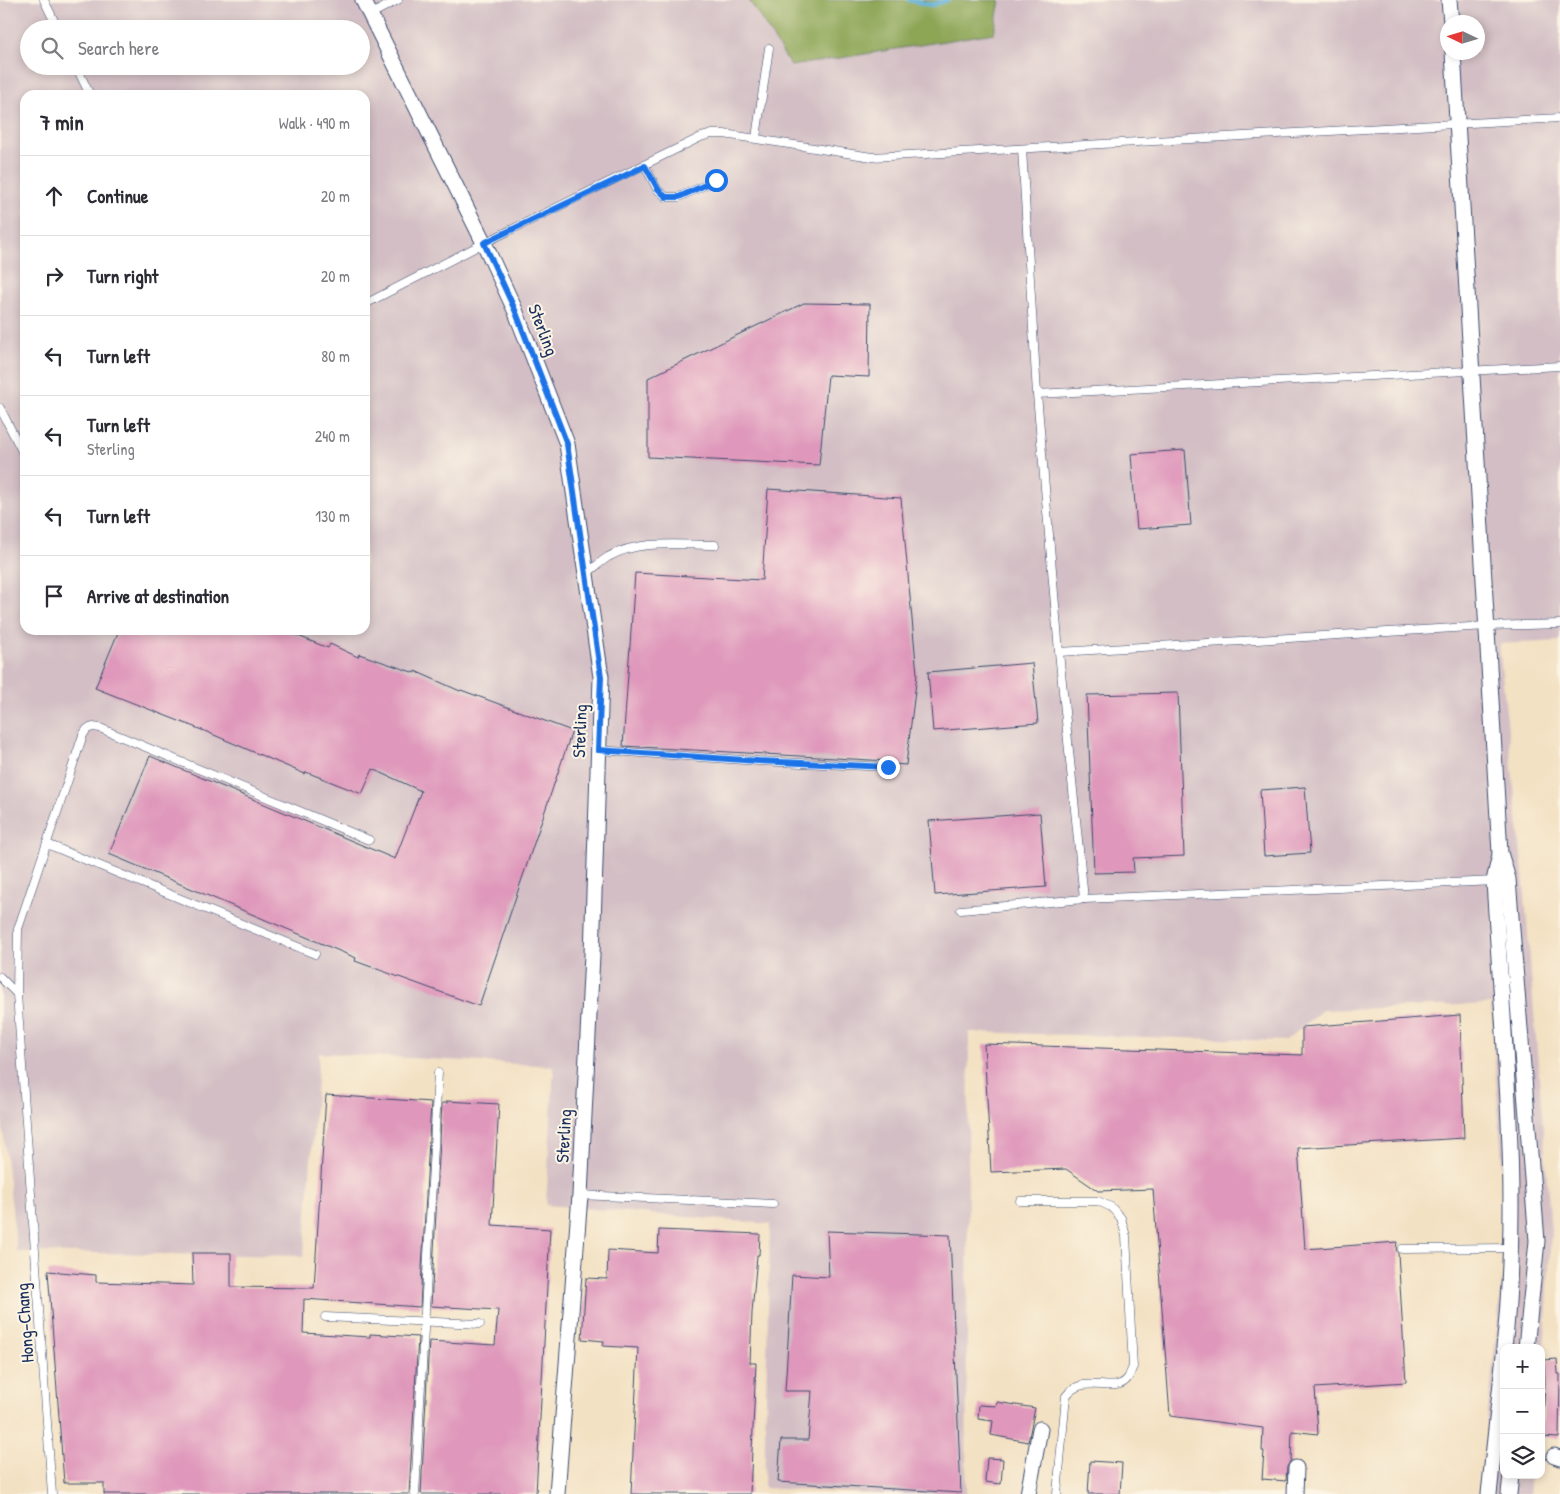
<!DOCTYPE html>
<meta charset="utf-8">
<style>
:root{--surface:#fff;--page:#f2f2f3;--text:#2b2b33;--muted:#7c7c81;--line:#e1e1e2}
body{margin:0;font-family:"Patrick Hand",sans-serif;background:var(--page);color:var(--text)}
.controls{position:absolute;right:15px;bottom:15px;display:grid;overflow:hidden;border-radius:10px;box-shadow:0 2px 8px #0003}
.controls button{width:45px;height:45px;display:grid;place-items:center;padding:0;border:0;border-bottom:1px solid var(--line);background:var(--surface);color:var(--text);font:25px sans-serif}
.compass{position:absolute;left:1440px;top:15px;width:45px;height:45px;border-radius:50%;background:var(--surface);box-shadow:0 2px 8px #0003;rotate:274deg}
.stop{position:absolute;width:15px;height:15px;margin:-11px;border:4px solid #1a73e8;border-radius:50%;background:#fff}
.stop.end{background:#1a73e8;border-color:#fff;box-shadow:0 1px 5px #0008}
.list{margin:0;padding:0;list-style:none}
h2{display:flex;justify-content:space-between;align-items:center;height:65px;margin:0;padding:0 20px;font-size:21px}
h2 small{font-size:16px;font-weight:400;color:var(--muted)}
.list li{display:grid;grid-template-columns:32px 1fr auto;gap:15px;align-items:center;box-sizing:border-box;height:80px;padding:0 20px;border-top:1px solid var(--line)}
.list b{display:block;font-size:19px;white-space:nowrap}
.list p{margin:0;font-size:16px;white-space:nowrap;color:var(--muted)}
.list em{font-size:16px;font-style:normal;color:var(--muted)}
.icon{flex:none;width:28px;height:28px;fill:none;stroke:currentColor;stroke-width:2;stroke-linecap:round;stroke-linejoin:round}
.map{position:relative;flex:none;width:1560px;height:1494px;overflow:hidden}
.search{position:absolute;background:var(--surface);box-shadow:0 2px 8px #0003;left:20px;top:20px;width:350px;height:55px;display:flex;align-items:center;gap:12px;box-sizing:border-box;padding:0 18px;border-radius:28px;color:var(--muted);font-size:19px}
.panel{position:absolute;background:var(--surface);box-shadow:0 2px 8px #0003;left:20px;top:90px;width:350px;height:545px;border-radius:15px}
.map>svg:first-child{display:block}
</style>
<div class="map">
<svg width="1560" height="1494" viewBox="0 0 1560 1494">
<rect width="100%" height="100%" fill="#fcf5e5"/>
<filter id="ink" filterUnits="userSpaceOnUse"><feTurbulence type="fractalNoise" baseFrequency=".02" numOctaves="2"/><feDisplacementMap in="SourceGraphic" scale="10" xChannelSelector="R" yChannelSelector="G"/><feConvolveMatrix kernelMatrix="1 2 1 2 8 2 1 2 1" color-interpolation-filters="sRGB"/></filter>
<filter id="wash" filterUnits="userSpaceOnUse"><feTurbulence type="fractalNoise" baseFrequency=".0096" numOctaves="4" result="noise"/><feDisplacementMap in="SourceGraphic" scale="20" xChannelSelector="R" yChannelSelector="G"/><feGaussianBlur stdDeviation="1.12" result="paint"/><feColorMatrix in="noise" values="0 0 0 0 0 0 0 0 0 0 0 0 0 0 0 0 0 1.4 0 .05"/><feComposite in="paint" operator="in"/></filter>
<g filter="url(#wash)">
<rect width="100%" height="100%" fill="#f3e1c3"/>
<!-- industrial -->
<path fill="#d2bec4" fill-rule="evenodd" d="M0,0H749L791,66L994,33L1000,0H1560V641L1499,644L1524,883L1551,1231L1546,1325L1541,1375V1348H1504V1475H1531L1529,1494H1479L1507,1235L1491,1004L1322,1010L1286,1041L969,1032L966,1494H877L764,1488L770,1224L546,1205L554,1066L319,1053L304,1256L17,1252L0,1104ZM1448,22H1478V52H1448ZM29,29H361V66H29ZM25,95H365V630H25Z"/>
<!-- forest -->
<polygon fill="#8da657" stroke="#546a5a" points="749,0 1000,0 994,33 791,66"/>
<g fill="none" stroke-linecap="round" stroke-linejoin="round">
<!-- stream -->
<polyline stroke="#59add4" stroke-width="4.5" points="909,0 932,5 948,0"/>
</g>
<g id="blocks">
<!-- building -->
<g fill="#df98bb">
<polygon points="804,303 870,304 869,377 828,375 819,465 648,457 648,378"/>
<polygon points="1185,450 1191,525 1137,529 1131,454"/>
<polygon points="768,489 901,498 917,674 906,765 892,764 888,761 623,746 635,573 762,580"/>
<polygon points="119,630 283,630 328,648 330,644 358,657 359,654 415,673 415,671 460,691 461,690 572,731 479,1006 355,961 356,958 109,854 150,756 395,859 421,791 373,769 362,794 306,772 305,774 207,732 95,688"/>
<polygon points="1032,663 1038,723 933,731 928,672"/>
<polygon points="1178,693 1184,856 1133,858 1134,872 1094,873 1087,695"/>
<polygon points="1305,787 1310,853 1264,856 1260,790"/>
<polygon points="1040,813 1046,887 935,895 929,821"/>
<polygon points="1460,1015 1464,1138 1298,1148 1305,1249 1397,1242 1396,1250 1398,1253 1406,1382 1315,1388 1318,1434 1292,1431 1291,1460 1287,1467 1286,1481 1262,1479 1264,1451 1262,1451 1263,1428 1170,1416 1153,1189 1098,1191 1066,1169 991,1172 984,1044 1302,1055 1302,1027"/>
<polygon points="326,1095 431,1102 420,1307 304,1299 303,1333 370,1337 370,1334 418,1337 409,1494 104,1494 104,1483 64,1483 48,1271 96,1275 96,1282 193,1285 192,1253 231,1253 231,1287 314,1288"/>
<polygon points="447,1101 499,1104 492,1225 550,1229 536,1494 421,1494 429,1341 495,1345 498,1310 431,1306 442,1103 447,1103"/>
<polygon points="659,1230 760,1234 759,1255 757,1255 752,1313 750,1363 756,1363 750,1494 631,1494 638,1348 603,1346 604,1341 582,1339 586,1278 607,1279 608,1250 658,1253"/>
<polygon points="827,1231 950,1235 961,1493 778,1482 781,1440 808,1440 812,1391 785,1391 792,1275 829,1277"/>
<polygon points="1557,1359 1558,1374 1560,1374 1559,1438 1542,1437 1545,1385 1544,1360"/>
<polygon points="997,1402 1035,1408 1028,1442 991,1435 993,1421 978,1419 979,1405 996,1406"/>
<polygon points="987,1458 1003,1459 1001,1484 985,1482"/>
<polygon points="1090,1461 1122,1463 1120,1494 1088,1494"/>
</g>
</g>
</g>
<g filter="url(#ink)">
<use href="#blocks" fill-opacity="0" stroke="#3b4a6d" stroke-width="1"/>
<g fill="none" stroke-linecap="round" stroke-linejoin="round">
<defs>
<g id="lane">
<polyline points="44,0 58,29"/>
<polyline points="371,14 398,0"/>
<polyline points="76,66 90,95"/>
<polyline points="756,138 769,48"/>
<polyline points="1022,149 1037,394 1059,652 1084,899"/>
<polyline points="645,166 657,189 666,197 679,197 716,180"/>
<polyline points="365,304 484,243 701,137 712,134 724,134 872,157 1560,118"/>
<polyline points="1037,394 1560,366"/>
<polyline points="0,408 25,457"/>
<path d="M586,574C593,569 600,562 608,557C639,539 681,545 715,545"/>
<polyline points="1059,652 1487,626 1560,624"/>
<polyline points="598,750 758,761 888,767"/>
<polyline points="47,844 315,954"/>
<polyline points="961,910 1084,899 1496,881"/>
<polyline points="0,977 17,994 52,1494"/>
<polyline points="17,994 18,929 83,735 87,729 93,727 100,728 369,840"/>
<polyline points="580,1195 773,1204"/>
<path d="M1020,1201H1098L1111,1207L1121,1218L1126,1236L1133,1367C1131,1370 1130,1375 1128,1378C1114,1397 1084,1371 1066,1396L1057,1494"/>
<polyline points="1402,1249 1511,1248"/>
<polyline points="325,1317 480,1324"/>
<polyline points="415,1494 438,1073"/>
</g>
<g id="street">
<polyline points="363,0 484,243 515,310 567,444 601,677 592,955 580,1195 557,1494"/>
<polyline points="1449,0 1451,22"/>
<polyline points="1453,52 1500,853 1508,879 1537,1241 1526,1348"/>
<path d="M1500,855L1494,881C1503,1036 1521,1193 1504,1348"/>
<polyline points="1554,1456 1560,1458"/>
<polyline points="1028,1494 1040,1429"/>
<polyline points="1295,1494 1296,1468"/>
<polyline points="1489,1494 1504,1355"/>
<polyline points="1509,1494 1511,1475"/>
</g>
</defs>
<!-- lane casing -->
<use href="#lane" stroke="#3b4a6d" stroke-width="9"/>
<!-- street casing -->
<use href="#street" stroke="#3b4a6d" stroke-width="17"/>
<!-- lane -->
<use href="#lane" stroke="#fff" stroke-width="8"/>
<!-- street -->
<use href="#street" stroke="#fff" stroke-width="15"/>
</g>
</g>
<g fill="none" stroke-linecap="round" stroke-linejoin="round" filter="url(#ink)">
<!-- route -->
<polyline stroke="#1a73e8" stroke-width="6" points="716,180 679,197 666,197 658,189 645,166 484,243 515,310 567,444 601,677 598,750 758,761 888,767"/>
</g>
<g text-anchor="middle" stroke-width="4" stroke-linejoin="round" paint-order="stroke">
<!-- street labels -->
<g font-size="18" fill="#1b2f5e" stroke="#fcf5e5">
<text transform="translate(543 330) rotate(69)" y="6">Sterling</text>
<text transform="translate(580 731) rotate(-88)" y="6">Sterling</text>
<text transform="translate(564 1136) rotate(-87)" y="6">Sterling</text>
<text transform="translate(25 1323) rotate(-94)" y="6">Hong-Chang</text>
</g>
</g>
</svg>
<div class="controls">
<button>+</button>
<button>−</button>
<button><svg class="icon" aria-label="layers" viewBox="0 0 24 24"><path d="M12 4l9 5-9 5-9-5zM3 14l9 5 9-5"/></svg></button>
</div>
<svg class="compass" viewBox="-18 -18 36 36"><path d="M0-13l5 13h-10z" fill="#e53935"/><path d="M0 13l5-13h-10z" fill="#7c7c81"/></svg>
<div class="stop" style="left:716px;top:180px"></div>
<div class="stop end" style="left:888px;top:767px"></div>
<div class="search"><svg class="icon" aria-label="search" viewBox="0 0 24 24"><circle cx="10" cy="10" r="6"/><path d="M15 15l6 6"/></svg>Search here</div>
<section class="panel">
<h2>7 min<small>Walk · 490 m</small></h2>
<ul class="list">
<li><svg class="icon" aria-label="ahead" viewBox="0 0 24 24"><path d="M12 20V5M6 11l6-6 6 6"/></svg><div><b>Continue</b></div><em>20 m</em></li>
<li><svg class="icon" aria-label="right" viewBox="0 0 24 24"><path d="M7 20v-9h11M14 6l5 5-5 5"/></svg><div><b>Turn right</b></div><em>20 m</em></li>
<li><svg class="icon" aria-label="left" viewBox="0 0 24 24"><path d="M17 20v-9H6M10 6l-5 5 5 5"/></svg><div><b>Turn left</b></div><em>80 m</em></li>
<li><svg class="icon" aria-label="left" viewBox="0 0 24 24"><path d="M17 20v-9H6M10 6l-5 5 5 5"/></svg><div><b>Turn left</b><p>Sterling</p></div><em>240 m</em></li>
<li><svg class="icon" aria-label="left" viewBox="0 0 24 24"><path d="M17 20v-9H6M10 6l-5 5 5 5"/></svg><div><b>Turn left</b></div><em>130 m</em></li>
<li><svg class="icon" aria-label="arrive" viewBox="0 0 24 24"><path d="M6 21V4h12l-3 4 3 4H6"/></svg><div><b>Arrive at destination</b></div></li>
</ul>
</section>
</div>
